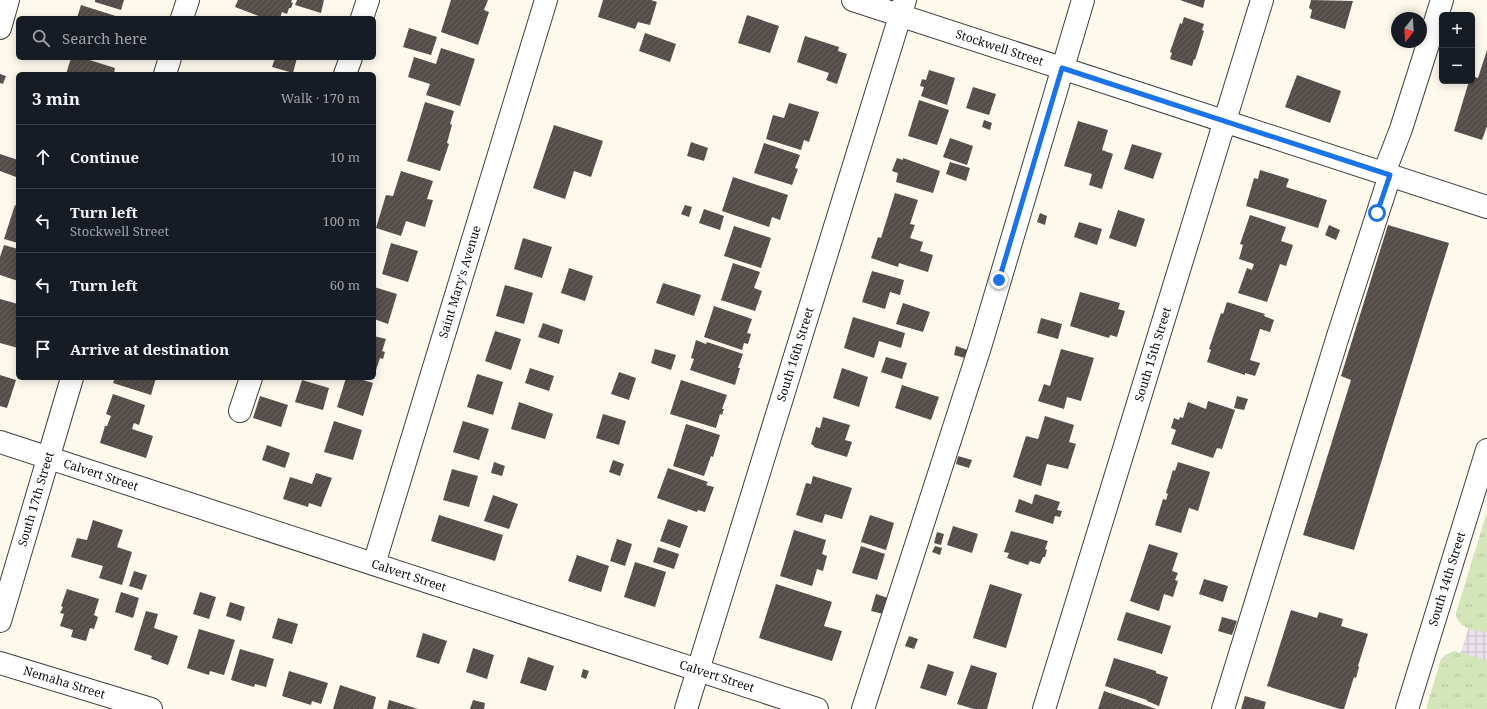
<!DOCTYPE html>
<meta charset="utf-8">
<style>
:root{--surface:#171b24;--page:#242831;--text:#f1f3f6;--muted:#9ea1a6;--line:#363941}
body{margin:0;font-family:"Noto Serif",serif;background:var(--page);color:var(--text)}
.controls{position:absolute;right:12px;top:12px;display:grid;overflow:hidden;border-radius:6px;box-shadow:0 2px 10px #0003}
.controls button{width:36px;height:36px;display:grid;place-items:center;padding:0;border:0;border-bottom:1px solid var(--line);background:var(--surface);color:var(--text);font:20px sans-serif}
.compass{position:absolute;left:1391px;top:12px;width:36px;height:36px;border-radius:50%;background:var(--surface);box-shadow:0 2px 10px #0003;rotate:197deg}
.stop{position:absolute;width:12px;height:12px;margin:-9px;border:3px solid #1a73e8;border-radius:50%;background:#fff}
.stop.end{background:#1a73e8;border-color:#fff;box-shadow:0 1px 4px #0008}
.list{margin:0;padding:0;list-style:none}
h2{display:flex;justify-content:space-between;align-items:center;height:52px;margin:0;padding:0 16px;font-size:17px}
h2 small{font-size:13px;font-weight:400;color:var(--muted)}
.list li{display:grid;grid-template-columns:26px 1fr auto;gap:12px;align-items:center;box-sizing:border-box;height:64px;padding:0 16px;border-top:1px solid var(--line)}
.list b{display:block;font-size:15px;white-space:nowrap}
.list p{margin:0;font-size:13px;white-space:nowrap;color:var(--muted)}
.list em{font-size:13px;font-style:normal;color:var(--muted)}
.icon{flex:none;width:22px;height:22px;fill:none;stroke:currentColor;stroke-width:2;stroke-linecap:round;stroke-linejoin:round}
.map{position:relative;flex:none;width:1487px;height:709px;overflow:hidden}
.search{position:absolute;background:var(--surface);box-shadow:0 2px 10px #0003;left:16px;top:16px;width:360px;height:44px;display:flex;align-items:center;gap:10px;box-sizing:border-box;padding:0 14px;border-radius:6px;color:var(--muted);font-size:15px}
.panel{position:absolute;background:var(--surface);box-shadow:0 2px 10px #0003;left:16px;top:72px;width:360px;height:308px;border-radius:6px}
.map>svg:first-child{display:block}
</style>
<div class="map">
<svg width="1487" height="709" viewBox="0 0 1487 709">
<defs>
<pattern id="industrial-grid" width="8" height="8" patternUnits="userSpaceOnUse"><rect width="8" height="8" fill="#e9e1eb"/><path d="M0 4h8M4 0v8" fill="none" stroke="#c7c0c8"/></pattern>
<pattern id="grass-tufts" width="24" height="20" patternUnits="userSpaceOnUse"><rect width="24" height="20" fill="#d4e6b9"/><path d="M3 7l-1-3M5 7V3M7 7l1-3M15 17l-1-3M17 17v-4M19 17l1-3" fill="none" stroke="#b5c49e"/></pattern>
<pattern id="building-hatch" width="6" height="6" patternUnits="userSpaceOnUse"><rect width="6" height="6" fill="#544d49"/><path d="M-1 1l2-2M0 6l6-6M5 7l2-2" fill="none" stroke="#68625f"/></pattern>
</defs>
<rect width="100%" height="100%" fill="#fef9ed"/>
<!-- industrial -->
<polygon fill="url(#industrial-grid)" points="1487,569 1487,709 1443,709"/>
<!-- grass -->
<g fill="url(#grass-tufts)">
<path d="M1487,512V633C1475,630 1456,628 1456,613Z"/>
<polygon points="1454,651 1487,660 1487,709 1426,709 1441,659 1445,655"/>
</g>
<!-- building -->
<g fill="url(#building-hatch)">
<polygon points="95,0 124,0 121,10 95,2"/>
<polygon points="238,0 292,0 291,2 293,3 291,8 289,8 287,14 282,12 280,18 264,18 235,7"/>
<polygon points="297,0 324,0 321,13 295,5"/>
<polygon points="451,0 488,0 484,10 489,12 478,45 441,32"/>
<polygon points="603,0 651,0 657,2 650,25 638,22 635,29 598,17"/>
<polygon points="1180,0 1205,0 1203,8"/>
<polygon points="1311,0 1353,1 1345,29 1310,18 1312,10 1309,8"/>
<polygon points="81,5 122,18 77,18"/>
<polygon points="747,15 779,26 770,53 738,43"/>
<polygon points="1184,17 1204,24 1202,30 1204,31 1195,60 1194,59 1192,66 1170,59 1172,53 1170,52 1180,23 1182,24"/>
<polygon points="409,28 437,37 431,55 403,47"/>
<polygon points="645,33 676,44 670,62 639,51"/>
<polygon points="805,36 839,47 838,51 847,54 837,84 826,80 829,73 797,62"/>
<polygon points="441,48 475,59 460,106 426,95 430,84 408,77 414,57 436,64"/>
<polygon points="1487,50 1487,126 1482,140 1454,131 1469,81 1472,81 1472,76 1478,78"/>
<polygon points="71,58 83,58 115,68 114,74 66,74"/>
<polygon points="275,58 297,58 293,73 272,67"/>
<polygon points="929,70 955,78 947,105 921,96 924,87 920,86 922,79 926,80"/>
<polygon points="0,74 6,76 3,84 0,83"/>
<polygon points="1297,75 1341,91 1330,123 1285,107"/>
<polygon points="973,87 996,94 989,115 966,108"/>
<polygon points="919,100 949,110 937,145 908,136"/>
<polygon points="425,102 454,111 450,124 452,125 447,143 449,144 440,171 407,161"/>
<polygon points="789,103 819,112 809,142 804,140 801,150 766,139 773,115 784,118"/>
<polygon points="984,120 992,123 990,130 982,127"/>
<polygon points="1078,121 1108,130 1102,150 1113,154 1102,189 1089,185 1092,174 1064,166"/>
<polygon points="554,125 603,141 591,177 574,171 565,199 533,188"/>
<polygon points="950,138 973,146 967,165 943,157"/>
<polygon points="691,142 708,148 704,161 687,156"/>
<polygon points="764,143 800,155 795,168 798,169 792,185 754,173"/>
<polygon points="1132,144 1162,153 1153,179 1124,169"/>
<polygon points="0,154 18,160 18,170 16,177 0,171"/>
<polygon points="897,158 903,160 903,158 940,171 933,193 896,182 898,173 892,171"/>
<polygon points="950,162 970,168 966,181 946,174"/>
<polygon points="1260,170 1289,179 1286,187 1327,200 1318,228 1246,206 1254,178 1258,179"/>
<polygon points="401,171 433,181 427,199 433,200 425,227 406,221 401,236 376,228 386,195 393,196"/>
<polygon points="733,177 788,195 780,220 772,217 769,227 722,211"/>
<polygon points="895,193 918,200 910,224 915,225 910,238 923,242 920,251 933,255 928,272 899,263 898,267 871,258 878,237 881,238"/>
<polygon points="15,205 18,207 18,243 4,239"/>
<polygon points="685,205 692,207 689,217 681,214"/>
<polygon points="704,209 724,216 720,230 699,223"/>
<polygon points="1118,210 1145,219 1136,247 1109,238"/>
<polygon points="1040,213 1047,216 1045,225 1037,222"/>
<polygon points="1250,215 1286,227 1281,241 1293,245 1286,266 1280,264 1267,302 1238,293 1247,268 1252,270 1254,264 1239,259 1243,245 1240,244"/>
<polygon points="1079,222 1102,229 1097,245 1074,237"/>
<polygon points="1329,225 1340,230 1336,240 1325,235"/>
<polygon points="1388,225 1449,243 1354,550 1303,535 1351,380 1341,376"/>
<polygon points="734,226 771,238 761,268 724,256"/>
<polygon points="523,238 552,247 542,278 514,269"/>
<polygon points="391,243 418,251 408,282 382,274"/>
<polygon points="4,245 18,249 18,281 0,275 0,257"/>
<polygon points="733,263 760,272 754,288 762,291 755,311 721,300"/>
<polygon points="569,268 593,276 585,301 561,293"/>
<polygon points="872,271 904,280 900,295 890,292 885,309 862,302"/>
<polygon points="663,283 701,295 694,316 656,303"/>
<polygon points="505,285 533,293 524,324 496,316"/>
<polygon points="374,287 397,294 388,324 374,319"/>
<polygon points="1080,292 1120,303 1118,309 1125,311 1117,337 1110,335 1109,338 1070,326"/>
<polygon points="0,299 18,304 18,348 0,343"/>
<polygon points="1227,302 1265,314 1264,316 1274,320 1270,332 1260,329 1250,360 1260,363 1255,376 1245,373 1245,375 1207,362 1211,350 1209,349 1221,313 1223,314"/>
<polygon points="903,303 930,312 923,332 896,324"/>
<polygon points="714,306 752,319 747,333 751,334 748,344 744,343 742,350 704,337"/>
<polygon points="853,317 905,333 901,348 879,341 874,358 844,348"/>
<polygon points="1041,318 1062,324 1058,339 1037,333"/>
<polygon points="543,323 563,330 559,344 538,337"/>
<polygon points="495,331 521,339 511,370 485,361"/>
<polygon points="374,336 386,339 382,351 385,352 383,359 380,358 376,370 374,369"/>
<polygon points="696,340 706,344 707,342 743,354 738,368 740,368 735,385 690,370 694,359 691,358"/>
<polygon points="956,346 968,350 965,358 954,355"/>
<polygon points="655,349 676,355 671,370 651,363"/>
<polygon points="1061,349 1094,358 1081,401 1067,397 1064,409 1038,401 1044,384 1050,386"/>
<polygon points="886,357 907,363 902,379 881,372"/>
<polygon points="530,368 554,376 549,391 525,383"/>
<polygon points="842,368 868,377 859,407 833,398"/>
<polygon points="619,372 636,378 629,400 611,394"/>
<polygon points="477,374 503,382 493,415 467,407"/>
<polygon points="0,375 16,380 7,408 0,406"/>
<polygon points="115,378 156,378 151,395 113,383"/>
<polygon points="346,378 357,378 373,383 363,416 337,407"/>
<polygon points="302,380 329,388 323,410 295,402"/>
<polygon points="681,380 727,395 722,409 724,409 722,415 720,414 716,428 670,414"/>
<polygon points="902,385 939,397 931,420 895,408"/>
<polygon points="113,394 145,405 139,425 134,423 132,429 153,436 146,458 100,443 105,426 107,426 111,416 106,414"/>
<polygon points="260,396 288,405 281,427 253,418"/>
<polygon points="1237,396 1248,399 1244,410 1234,408"/>
<polygon points="1208,401 1235,410 1222,449 1217,448 1213,458 1171,444 1176,430 1171,428 1174,418 1179,420 1180,417 1183,418 1188,402 1206,409"/>
<polygon points="519,402 553,414 545,439 511,429"/>
<polygon points="603,414 626,421 619,445 596,438"/>
<polygon points="1045,416 1074,425 1069,442 1076,444 1068,469 1047,464 1041,486 1013,477 1026,436 1038,439"/>
<polygon points="823,417 850,425 845,440 852,442 847,457 814,447 814,446 811,444 816,427 820,428"/>
<polygon points="334,421 362,430 353,460 324,452"/>
<polygon points="463,421 489,429 479,460 453,452"/>
<polygon points="686,424 720,435 713,457 711,456 704,476 673,466"/>
<polygon points="267,445 290,453 285,468 262,460"/>
<polygon points="958,456 972,460 969,468 956,464"/>
<polygon points="613,460 624,464 620,476 609,472"/>
<polygon points="494,462 505,466 502,476 491,473"/>
<polygon points="1178,462 1210,472 1198,511 1189,508 1181,533 1155,525 1163,499 1166,500 1168,494 1166,493 1173,470 1175,471"/>
<polygon points="668,468 708,482 706,485 714,487 705,512 698,510 697,512 657,498"/>
<polygon points="452,469 478,476 469,507 443,500"/>
<polygon points="316,473 332,478 321,507 309,503 308,507 283,499 290,477 312,484"/>
<polygon points="813,476 852,488 842,519 825,514 822,523 796,515 806,483 811,484"/>
<polygon points="1035,494 1060,502 1057,510 1062,511 1060,517 1055,516 1053,524 1015,512 1019,499 1032,504"/>
<polygon points="493,495 518,504 509,529 484,521"/>
<polygon points="439,515 503,535 495,561 431,541"/>
<polygon points="870,515 894,523 886,550 861,542"/>
<polygon points="668,519 688,526 680,548 660,541"/>
<polygon points="93,520 123,530 117,547 132,552 122,585 99,578 103,566 71,557 77,538 87,540"/>
<polygon points="953,526 978,534 972,553 947,545"/>
<polygon points="794,530 826,540 822,554 827,556 823,571 817,569 812,586 780,576"/>
<polygon points="1011,531 1048,541 1045,549 1047,550 1045,557 1043,557 1040,564 1030,561 1028,565 1007,558 1009,553 1004,552"/>
<polygon points="937,532 944,534 941,545 934,543"/>
<polygon points="617,539 632,544 625,566 610,561"/>
<polygon points="1149,544 1178,553 1172,571 1178,573 1175,580 1178,581 1173,597 1164,594 1159,611 1130,601"/>
<polygon points="861,546 885,554 877,580 852,573"/>
<polygon points="935,546 942,548 940,555 932,552"/>
<polygon points="658,547 679,554 674,569 653,562"/>
<polygon points="577,555 609,566 601,592 568,581"/>
<polygon points="635,562 666,572 655,607 624,597"/>
<polygon points="134,571 147,575 142,590 129,586"/>
<polygon points="1204,579 1228,586 1223,602 1199,594"/>
<polygon points="776,584 832,602 824,626 842,631 832,661 759,638"/>
<polygon points="990,584 1022,594 1006,648 973,638"/>
<polygon points="67,589 99,599 94,615 98,617 94,629 90,628 86,641 71,637 73,630 60,626 64,614 60,613 63,607 61,606"/>
<polygon points="121,592 139,598 133,618 115,612"/>
<polygon points="200,592 216,597 209,619 193,614"/>
<polygon points="876,594 888,598 883,614 871,611"/>
<polygon points="230,602 245,607 241,621 226,616"/>
<polygon points="1291,610 1317,618 1319,612 1343,619 1341,626 1368,634 1358,666 1359,667 1356,678 1354,677 1344,709 1340,709 1267,686"/>
<polygon points="146,611 158,614 154,628 178,636 168,665 151,659 152,656 134,650"/>
<polygon points="1126,612 1171,626 1162,654 1117,640"/>
<polygon points="1222,617 1237,621 1232,635 1218,631"/>
<polygon points="278,618 298,624 292,644 272,638"/>
<polygon points="199,629 235,640 224,675 210,671 209,675 187,668"/>
<polygon points="423,633 447,641 439,664 416,657"/>
<polygon points="909,636 918,639 914,649 905,646"/>
<polygon points="473,648 494,655 487,679 466,672"/>
<polygon points="240,649 274,659 266,687 255,684 254,687 231,680"/>
<polygon points="528,657 554,666 546,691 520,683"/>
<polygon points="1114,658 1156,671 1156,673 1168,677 1159,706 1147,701 1147,700 1105,686"/>
<polygon points="928,664 954,672 946,696 920,688"/>
<polygon points="971,665 997,673 987,709 974,709 957,704"/>
<polygon points="583,669 589,671 586,679 581,677"/>
<polygon points="289,671 328,683 321,704 312,701 311,705 282,696"/>
<polygon points="340,685 376,697 373,709 333,709"/>
<polygon points="1104,691 1156,709 1098,709"/>
<polygon points="1245,696 1266,702 1264,709 1241,709"/>
<polygon points="389,700 418,709 387,709"/>
<polygon points="473,700 485,703 484,709 470,709"/>
</g>
<g fill="none" stroke-linecap="round" stroke-linejoin="round">
<defs>
<g id="minor">
<path id="s1" d="M853,0L1487,207"/>
<polyline points="182,18 188,0"/>
<polyline points="362,18 368,0"/>
<polyline points="0,28 8,0"/>
<polyline points="165,74 170,58"/>
<polyline points="345,74 351,58"/>
<polyline points="1384,173 1401,129 1442,0"/>
<polyline points="240,411 251,378"/>
<path id="s2" d="M0,442L817,709"/>
<path id="s3" d="M374,564L546,0"/>
<path id="s4" d="M0,621L72,378"/>
<path id="s5" d="M0,663L151,709"/>
<path id="s6" d="M686,709L905,0"/>
<polyline points="863,709 980,347 1083,0"/>
<path id="s7" d="M1044,709L1262,0"/>
<polyline points="1223,709 1338,336 1390,175"/>
<path id="s8" d="M1407,709L1487,450"/>
</g>
</defs>
<!-- minor casing -->
<use href="#minor" stroke="#3f3f3f" stroke-width="24"/>
<!-- minor -->
<use href="#minor" stroke="#fff" stroke-width="22"/>
</g>
<g fill="none" stroke-linecap="round" stroke-linejoin="round">
<!-- route -->
<polyline stroke="#1a73e8" stroke-width="5" points="999,280 1062,68 1390,175 1377,213"/>
</g>
<g text-anchor="middle" stroke-width="4" stroke-linejoin="round" paint-order="stroke">
<!-- street labels -->
<g font-size="12" fill="#0c0c0c" stroke="#fff">
<text dy="4" stroke="none"><textPath href="#s1" startOffset="154">Stockwell Street</textPath></text>
<text dy="4" stroke="none"><textPath href="#s3" startOffset="295">Saint Mary's Avenue</textPath></text>
<text dy="4" stroke="none"><textPath href="#s7" startOffset="371">South 15th Street</textPath></text>
<text dy="4" stroke="none"><textPath href="#s6" startOffset="371">South 16th Street</textPath></text>
<text dy="4" stroke="none"><textPath href="#s2" startOffset="106">Calvert Street</textPath></text>
<text dy="4" stroke="none"><textPath href="#s4" startOffset="127">South 17th Street</textPath></text>
<text dy="4" stroke="none"><textPath href="#s2" startOffset="430">Calvert Street</textPath></text>
<text dy="4" stroke="none"><textPath href="#s8" startOffset="136">South 14th Street</textPath></text>
<text dy="4" stroke="none"><textPath href="#s2" startOffset="754">Calvert Street</textPath></text>
<text dy="4" stroke="none"><textPath href="#s5" startOffset="67">Nemaha Street</textPath></text>
</g>
</g>
</svg>
<div class="controls">
<button>+</button>
<button>−</button>
</div>
<svg class="compass" viewBox="-18 -18 36 36"><path d="M0-13l5 13h-10z" fill="#e53935"/><path d="M0 13l5-13h-10z" fill="#9ea1a6"/></svg>
<div class="stop" style="left:1377px;top:213px"></div>
<div class="stop end" style="left:999px;top:280px"></div>
<div class="search"><svg class="icon" aria-label="search" viewBox="0 0 24 24"><circle cx="10" cy="10" r="6"/><path d="M15 15l6 6"/></svg>Search here</div>
<section class="panel">
<h2>3 min<small>Walk · 170 m</small></h2>
<ul class="list">
<li><svg class="icon" aria-label="ahead" viewBox="0 0 24 24"><path d="M12 20V5M6 11l6-6 6 6"/></svg><div><b>Continue</b></div><em>10 m</em></li>
<li><svg class="icon" aria-label="left" viewBox="0 0 24 24"><path d="M17 20v-9H6M10 6l-5 5 5 5"/></svg><div><b>Turn left</b><p>Stockwell Street</p></div><em>100 m</em></li>
<li><svg class="icon" aria-label="left" viewBox="0 0 24 24"><path d="M17 20v-9H6M10 6l-5 5 5 5"/></svg><div><b>Turn left</b></div><em>60 m</em></li>
<li><svg class="icon" aria-label="arrive" viewBox="0 0 24 24"><path d="M6 21V4h12l-3 4 3 4H6"/></svg><div><b>Arrive at destination</b></div></li>
</ul>
</section>
</div>
